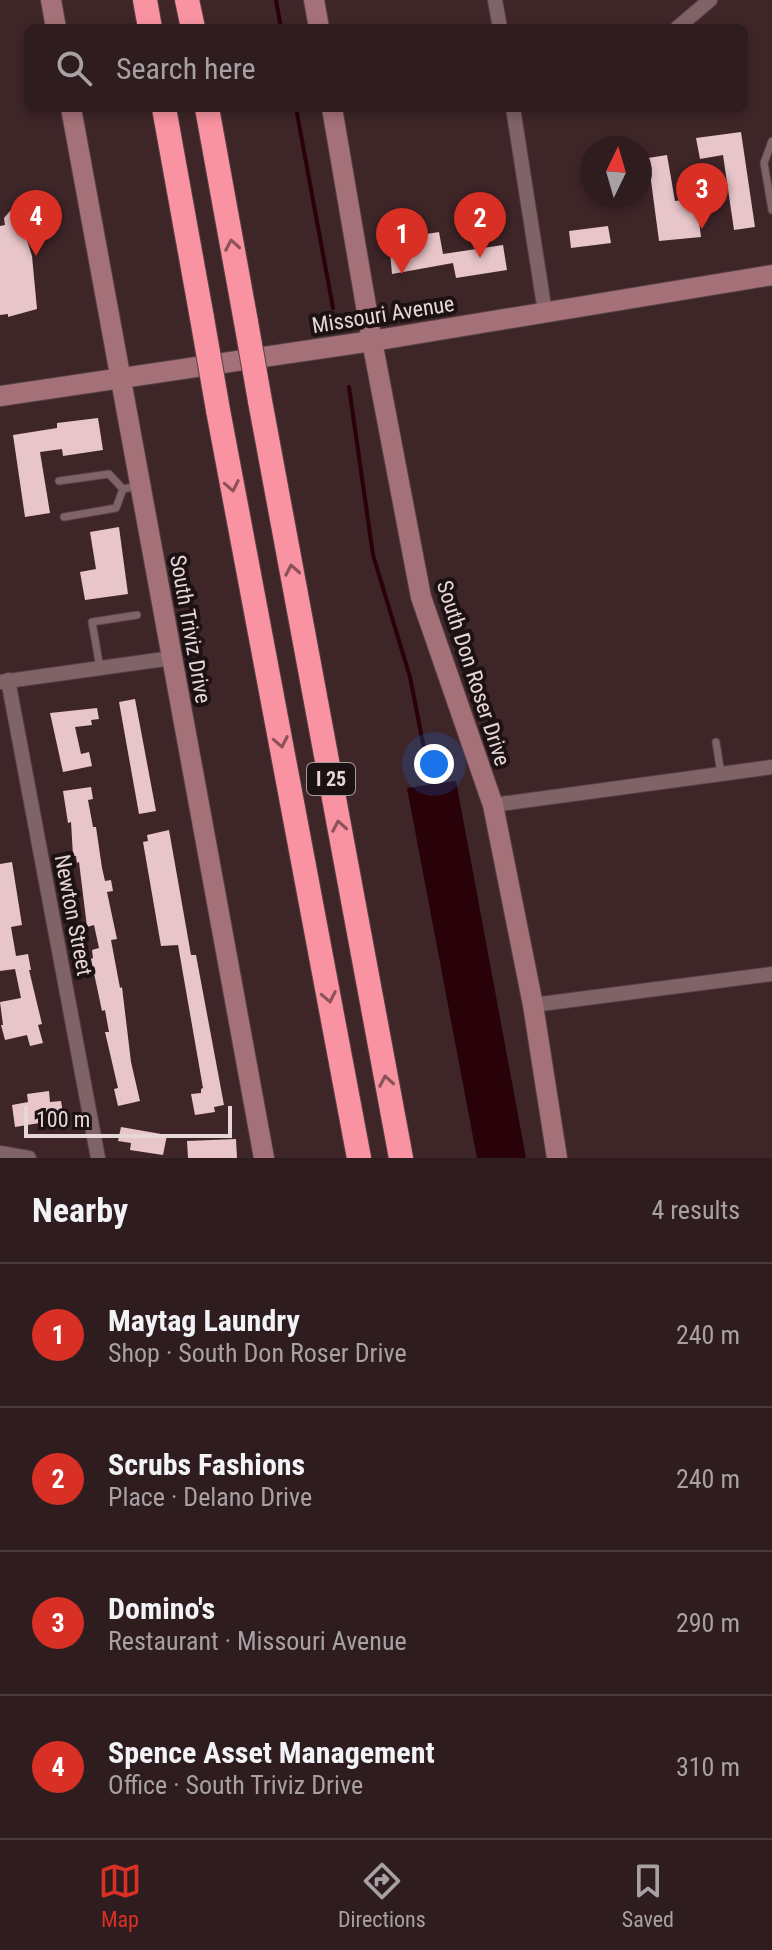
<!DOCTYPE html>
<meta charset="utf-8">
<style>
:root{--surface:#2e1c1e;--page:#362527;--text:#f1f3f6;--muted:#a7a1a4;--line:#493a3c;--accent:#d93025}
body{margin:0;font-family:"Roboto Condensed",sans-serif;background:var(--page);color:var(--text)}
.compass{position:absolute;left:580px;top:136px;width:72px;height:72px;border-radius:50%;background:var(--surface);box-shadow:0 4px 12px #0003;rotate:5deg}
.scale{position:absolute;left:24px;bottom:20px;width:208px;box-sizing:border-box;padding-left:8px;border:4px solid #e7d6d8;border-top:0;font-size:22px;line-height:28px;white-space:nowrap;color:#e7d6d8;-webkit-text-stroke:6px #1d1213;paint-order:stroke}
.you{position:absolute;left:434px;top:764px;width:28px;height:28px;margin:-20px;border:6px solid #fff;border-radius:50%;background:#1a73e8;box-shadow:0 0 0 12px #1a73e833}
.badge{display:grid;place-items:center;width:52px;height:52px;border-radius:50%;background:var(--accent);color:#fff;font-size:26px;font-weight:700}
.pin{position:absolute;translate:-50% -66px;filter:drop-shadow(0 2px 4px #0008)}
.pin::after{content:'';position:absolute;top:42px;width:28px;height:24px;background:inherit;clip-path:polygon(0 0,100% 0,50% 100%)}
.list{margin:0;padding:0;list-style:none}
h2{display:flex;justify-content:space-between;align-items:center;height:104px;margin:0;padding:0 32px;font-size:34px}
h2 small{font-size:26px;font-weight:400;color:var(--muted)}
.list li{display:grid;grid-template-columns:52px 1fr auto;gap:24px;align-items:center;box-sizing:border-box;height:144px;padding:0 32px;border-top:2px solid var(--line)}
.list b{display:block;font-size:30px;white-space:nowrap}
.list p{margin:0;font-size:26px;white-space:nowrap;color:var(--muted)}
.list em{font-size:26px;font-style:normal;color:var(--muted)}
.icon{flex:none;width:44px;height:44px;fill:none;stroke:currentColor;stroke-width:2;stroke-linecap:round;stroke-linejoin:round}
.map{position:relative;flex:none;width:772px;height:1158px;overflow:hidden}
.search{position:absolute;background:var(--surface);box-shadow:0 4px 12px #0003;left:24px;right:24px;top:24px;height:88px;display:flex;align-items:center;gap:20px;box-sizing:border-box;padding:0 28px;border-radius:12px;color:var(--muted);font-size:30px}
.sheet{height:680px;background:var(--surface)}
nav{display:flex;justify-content:space-around;align-items:center;box-sizing:border-box;height:112px;border-top:2px solid var(--line);background:var(--surface);font-size:22px;color:var(--muted)}
nav a{display:grid;justify-items:center;gap:4px}
nav .on{color:var(--accent)}
.map>svg:first-child{display:block}
</style>
<div class="map">
<svg width="772" height="1158" viewBox="0 0 772 1158">
<rect width="100%" height="100%" fill="#3e2528"/>
<!-- water -->
<polygon fill="#280109" points="456,781 526,1158 477,1158 407,788"/>
<g fill="none" stroke-linecap="round" stroke-linejoin="round">
<!-- stream -->
<g stroke="#280109" stroke-width="4">
<polyline points="276,0 281,28"/>
<polyline points="296,108 333,308"/>
<polyline points="349,387 373,555 410,677 431,784"/>
</g>
</g>
<!-- building -->
<g fill="#e7c5c9">
<polygon points="741,132 755,227 734,230 723,155 700,159 696,138"/>
<polygon points="667,155 675,201 696,198 701,237 659,241 648,158"/>
<polygon points="40,204 42,208 48,210 49,231 26,237 32,256 37,309 8,317 8,314 0,315 0,226 5,225 4,218 11,210"/>
<polygon points="608,226 611,243 571,248 569,231"/>
<polygon points="439,232 443,254 503,245 507,270 456,278 453,263 392,274 389,240"/>
<polygon points="98,418 103,450 63,456 62,449 40,452 50,513 25,517 13,435 57,428 57,423"/>
<polygon points="119,527 128,594 85,600 80,572 96,569 90,532"/>
<polygon points="135,699 156,811 139,814 119,702"/>
<polygon points="97,708 99,719 91,720 92,725 75,727 81,754 89,752 92,766 63,772 50,713"/>
<polygon points="91,787 93,799 88,800 93,827 96,827 102,868 105,881 111,880 113,891 107,892 117,939 111,940 120,988 122,987 131,1062 140,1101 118,1106 114,1089 118,1088 105,1032 109,1032 105,1010 102,1011 91,959 93,958 92,950 99,948 94,925 87,927 79,862 77,863 76,856 73,856 71,822 68,823 63,791"/>
<polygon points="169,830 191,955 196,955 224,1105 214,1107 215,1112 195,1115 191,1094 201,1093 201,1089 203,1088 178,945 161,946 143,842 148,841 147,835"/>
<polygon points="12,862 22,925 11,927 16,956 28,954 31,970 29,970 42,1024 38,1025 43,1043 30,1046 27,1035 5,1040 1,1025 3,1025 0,1002 21,998 15,969 0,971 0,864"/>
<polygon points="49,1091 50,1102 61,1101 64,1119 15,1127 12,1105 28,1102 27,1094"/>
<polygon points="121,1127 167,1135 163,1155 130,1150 131,1143 118,1141"/>
<polygon points="236,1139 237,1158 188,1158 187,1141"/>
</g>
<g fill="none" stroke-linecap="round" stroke-linejoin="round">
<defs>
<g id="lane">
<polyline points="772,141 764,163 772,210"/>
<polyline points="59,481 109,474 123,489 138,486"/>
<polyline points="64,517 116,508 123,489"/>
<polyline points="100,668 92,622 137,615"/>
<polyline points="716,742 721,774"/>
</g>
<g id="street">
<polyline points="495,0 500,28"/>
<polyline points="677,28 710,0"/>
<polyline points="513,108 545,312"/>
<polyline points="8,680 98,1158"/>
<polyline points="0,682 172,658"/>
<polyline points="493,805 772,767"/>
<polyline points="533,1005 772,974"/>
<polyline points="0,1153 29,1158"/>
</g>
<g id="secondary">
<polyline points="51,0 56,28"/>
<polyline points="314,0 319,28"/>
<polyline points="71,108 264,1158"/>
<polyline points="332,108 372,341 421,597 493,805 533,1005 557,1158"/>
<polyline points="0,396 372,341 772,275"/>
</g>
<g id="highway">
<polyline points="145,0 150,28"/>
<polyline points="187,0 193,28"/>
<polyline points="164,108 202,318"/>
<polyline points="207,108 246,322"/>
<polyline points="260,401 401,1158"/>
<polyline points="218,410 359,1158"/>
</g>
</defs>
<!-- lane casing -->
<use href="#lane" stroke="#574145" stroke-width="9"/>
<!-- street casing -->
<use href="#street" stroke="#574145" stroke-width="16"/>
<!-- secondary casing -->
<use href="#secondary" stroke="#574145" stroke-width="22"/>
<!-- highway casing -->
<use href="#highway" stroke="#574145" stroke-width="26"/>
<!-- lane -->
<use href="#lane" stroke="#806366" stroke-width="7"/>
<!-- street -->
<use href="#street" stroke="#806366" stroke-width="14"/>
<!-- secondary -->
<use href="#secondary" stroke="#a57178" stroke-width="20"/>
<!-- highway -->
<use href="#highway" stroke="#fa93a1" stroke-width="24"/>
<defs>
<g id="highway-bridge">
<polyline points="202,318 218,410"/>
<polyline points="246,322 260,401"/>
</g>
</defs>
<!-- highway-bridge casing -->
<use href="#highway-bridge" stroke="#574145" stroke-width="26" stroke-linecap="butt"/>
<!-- highway-bridge -->
<use href="#highway-bridge" stroke="#fa93a1" stroke-width="24"/>
</g>
<!-- one-way arrows -->
<defs><path id="oneway-chevron" d="M-2-3.5L2.5 0L-2 3.5" fill="none" stroke-width="1.6" stroke-linecap="round" stroke-linejoin="round" transform="scale(2)"/></defs>
<g stroke="#8c525a">
<use href="#oneway-chevron" transform="translate(232 245) rotate(-100)"/>
<use href="#oneway-chevron" transform="translate(232 486) rotate(79)"/>
<use href="#oneway-chevron" transform="translate(292 570) rotate(-100)"/>
<use href="#oneway-chevron" transform="translate(281 742) rotate(79)"/>
<use href="#oneway-chevron" transform="translate(339 826) rotate(-100)"/>
<use href="#oneway-chevron" transform="translate(329 997) rotate(79)"/>
<use href="#oneway-chevron" transform="translate(386 1081) rotate(-100)"/>
</g>
<g text-anchor="middle" stroke-width="8" stroke-linejoin="round" paint-order="stroke">
<!-- shield labels -->
<rect fill="#1d1213" stroke="#aa9b9d" stroke-width="2" x="307" y="763" width="48" height="32" rx="6"/>
<g font-size="20" font-weight="bold" fill="#e7d6d8">
<text x="331" y="786">I 25</text>
</g>
<!-- street labels -->
<g font-size="22" fill="#e7d6d8" stroke="#1d1213">
<text transform="translate(383 314) rotate(-9)" y="8">Missouri Avenue</text>
<text transform="translate(191 629) rotate(80)" y="8">South Triviz Drive</text>
<text transform="translate(474 673) rotate(72)" y="8">South Don Roser Drive</text>
<text transform="translate(74 915) rotate(79)" y="8">Newton Street</text>
</g>
</g>
</svg>
<svg class="compass" viewBox="-18 -18 36 36"><path d="M0-13l5 13h-10z" fill="#e53935"/><path d="M0 13l5-13h-10z" fill="#a7a1a4"/></svg>
<div class="scale">100 m</div>
<div class="you"></div>
<div class="pin badge" style="left:402px;top:274px">1</div>
<div class="pin badge" style="left:480px;top:258px">2</div>
<div class="pin badge" style="left:702px;top:229px">3</div>
<div class="pin badge" style="left:36px;top:256px">4</div>
<div class="search"><svg class="icon" aria-label="search" viewBox="0 0 24 24"><circle cx="10" cy="10" r="6"/><path d="M15 15l6 6"/></svg>Search here</div>
</div>
<section class="sheet">
<h2>Nearby<small>4 results</small></h2>
<ul class="list">
<li><span class="badge">1</span><div><b>Maytag Laundry</b><p>Shop · South Don Roser Drive</p></div><em>240 m</em></li>
<li><span class="badge">2</span><div><b>Scrubs Fashions</b><p>Place · Delano Drive</p></div><em>240 m</em></li>
<li><span class="badge">3</span><div><b>Domino's</b><p>Restaurant · Missouri Avenue</p></div><em>290 m</em></li>
<li><span class="badge">4</span><div><b>Spence Asset Management</b><p>Office · South Triviz Drive</p></div><em>310 m</em></li>
</ul>
</section>
<nav>
<a class="on"><svg class="icon" aria-label="map" viewBox="0 0 24 24"><path d="M3 6l6-2 6 2 6-2v14l-6 2-6-2-6 2zM9 4v14M15 6v14"/></svg>Map</a>
<a><svg class="icon" aria-label="directions" viewBox="0 0 24 24"><path d="M12 3l9 9-9 9-9-9zM9 14v-3h6M13 9l2 2-2 2"/></svg>Directions</a>
<a><svg class="icon" aria-label="saved" viewBox="0 0 24 24"><path d="M7 4h10v16l-5-4-5 4z"/></svg>Saved</a>
</nav>
